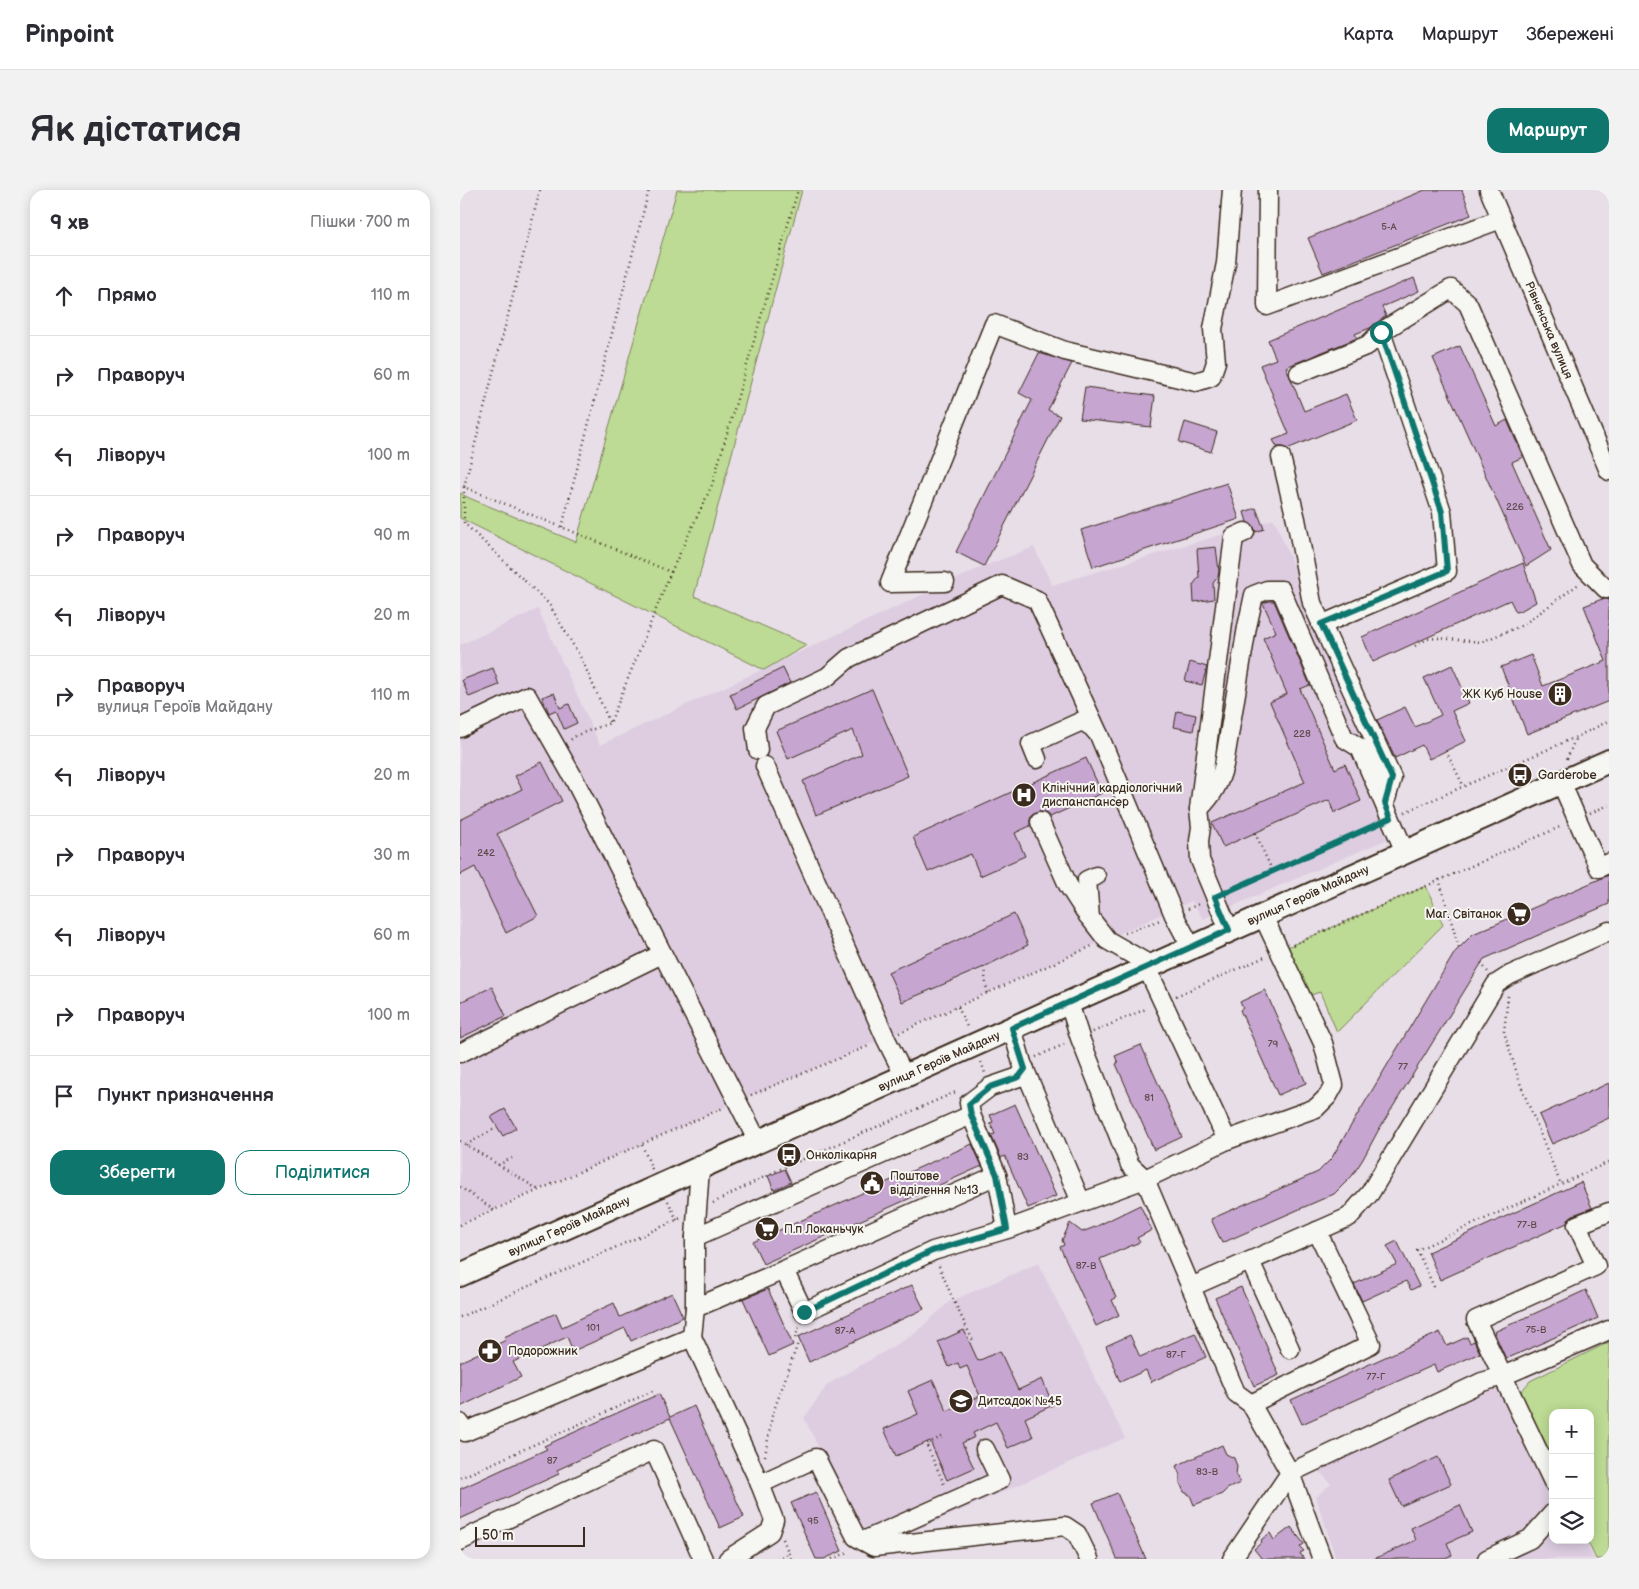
<!DOCTYPE html>
<html lang="uk">
<meta charset="utf-8">
<style>
:root{--surface:#fff;--page:#f2f2f3;--text:#2b2b33;--muted:#7c7c81;--line:#e1e1e2;--accent:#0f766e}
body{margin:0;font-family:"Balsamiq Sans",sans-serif;background:var(--page);color:var(--text)}
.controls{position:absolute;right:15px;bottom:15px;display:grid;overflow:hidden;border-radius:10px;box-shadow:0 2px 12px #0003}
.controls button{width:45px;height:45px;display:grid;place-items:center;padding:0;border:0;border-bottom:1px solid var(--line);background:var(--surface);color:var(--text);font:25px sans-serif}
.scale{position:absolute;left:15px;bottom:12px;width:110px;box-sizing:border-box;padding-left:5px;border:2px solid #3b2a1e;border-top:0;font-size:14px;line-height:18px;white-space:nowrap;color:#3b2a1e;-webkit-text-stroke:4px #f6f6f2;paint-order:stroke}
.stop{position:absolute;width:15px;height:15px;margin:-11px;border:4px solid #0f766e;border-radius:50%;background:#fff}
.stop.end{background:#0f766e;border-color:#fff;box-shadow:0 1px 5px #0008}
.list{margin:0;padding:0;list-style:none}
h2{display:flex;justify-content:space-between;align-items:center;height:65px;margin:0;padding:0 20px;font-size:21px}
h2 small{font-size:16px;font-weight:400;color:var(--muted)}
.list li{display:grid;grid-template-columns:32px 1fr auto;gap:15px;align-items:center;box-sizing:border-box;height:80px;padding:0 20px;border-top:1px solid var(--line)}
.list b{display:block;font-size:19px;white-space:nowrap}
.list p{margin:0;font-size:16px;white-space:nowrap;color:var(--muted)}
.list em{font-size:16px;font-style:normal;color:var(--muted)}
.actions{display:flex;gap:10px;padding:15px 20px}
.actions a{flex:1;padding:11px 0;border:1px solid var(--accent);border-radius:15px;text-align:center;font-size:18px;color:var(--accent)}
.actions .main{background:var(--accent);color:#fff}
.icon{flex:none;width:28px;height:28px;fill:none;stroke:currentColor;stroke-width:2;stroke-linecap:round;stroke-linejoin:round}
.map{position:relative;flex:none;width:1149px;height:1369px;overflow:hidden;border-radius:15px}
header{display:flex;align-items:center;gap:30px;box-sizing:border-box;height:70px;padding:0 25px;background:var(--surface);border-bottom:1px solid var(--line)}
header strong{font-size:24px}
nav{display:flex;gap:28px;margin-inline-start:auto;font-size:18px}
.intro{display:flex;align-items:center;justify-content:space-between;box-sizing:border-box;height:120px;padding:0 30px}
h1{margin:0;font-size:35px}
.button{padding:12px 22px;border-radius:15px;background:var(--accent);color:#fff;font-size:18px;font-weight:700}
main{display:flex;gap:30px;padding:0 30px}
aside{flex:1;background:var(--surface);border-radius:15px;box-shadow:0 2px 12px #0003}
.map>svg:first-child{display:block}
</style>
<header>
<strong>Pinpoint</strong>
<nav><a>Карта</a><a>Маршрут</a><a>Збережені</a></nav>
</header>
<div class="intro"><h1>Як дістатися</h1><a class="button">Маршрут</a></div>
<main>
<aside>
<h2>9 хв<small>Пішки · 700 m</small></h2>
<ul class="list">
<li><svg class="icon" aria-label="ahead" viewBox="0 0 24 24"><path d="M12 20V5M6 11l6-6 6 6"/></svg><div><b>Прямо</b></div><em>110 m</em></li>
<li><svg class="icon" aria-label="right" viewBox="0 0 24 24"><path d="M7 20v-9h11M14 6l5 5-5 5"/></svg><div><b>Праворуч</b></div><em>60 m</em></li>
<li><svg class="icon" aria-label="left" viewBox="0 0 24 24"><path d="M17 20v-9H6M10 6l-5 5 5 5"/></svg><div><b>Ліворуч</b></div><em>100 m</em></li>
<li><svg class="icon" aria-label="right" viewBox="0 0 24 24"><path d="M7 20v-9h11M14 6l5 5-5 5"/></svg><div><b>Праворуч</b></div><em>90 m</em></li>
<li><svg class="icon" aria-label="left" viewBox="0 0 24 24"><path d="M17 20v-9H6M10 6l-5 5 5 5"/></svg><div><b>Ліворуч</b></div><em>20 m</em></li>
<li><svg class="icon" aria-label="right" viewBox="0 0 24 24"><path d="M7 20v-9h11M14 6l5 5-5 5"/></svg><div><b>Праворуч</b><p>вулиця Героїв Майдану</p></div><em>110 m</em></li>
<li><svg class="icon" aria-label="left" viewBox="0 0 24 24"><path d="M17 20v-9H6M10 6l-5 5 5 5"/></svg><div><b>Ліворуч</b></div><em>20 m</em></li>
<li><svg class="icon" aria-label="right" viewBox="0 0 24 24"><path d="M7 20v-9h11M14 6l5 5-5 5"/></svg><div><b>Праворуч</b></div><em>30 m</em></li>
<li><svg class="icon" aria-label="left" viewBox="0 0 24 24"><path d="M17 20v-9H6M10 6l-5 5 5 5"/></svg><div><b>Ліворуч</b></div><em>60 m</em></li>
<li><svg class="icon" aria-label="right" viewBox="0 0 24 24"><path d="M7 20v-9h11M14 6l5 5-5 5"/></svg><div><b>Праворуч</b></div><em>100 m</em></li>
<li><svg class="icon" aria-label="arrive" viewBox="0 0 24 24"><path d="M6 21V4h12l-3 4 3 4H6"/></svg><div><b>Пункт призначення</b></div></li>
</ul>
<div class="actions"><a class="main">Зберегти</a><a>Поділитися</a></div>
</aside>
<div class="map">
<svg width="1149" height="1369" viewBox="0 0 1149 1369">
<rect width="100%" height="100%" fill="#e8dee8"/>
<filter id="ink" filterUnits="userSpaceOnUse"><feTurbulence type="fractalNoise" baseFrequency=".02" numOctaves="2"/><feDisplacementMap in="SourceGraphic" scale="10" xChannelSelector="R" yChannelSelector="G"/><feConvolveMatrix kernelMatrix="1 2 1 2 8 2 1 2 1" color-interpolation-filters="sRGB"/></filter>
<g filter="url(#ink)">
<!-- built -->
<g fill="#decde1">
<polygon points="814,329 944,642 743,729 732,711 455,835 297,903 0,1034 0,455 78,419 140,555 524,376 574,357 592,395"/>
<polygon points="578,1073 665,1248 436,1349 414,1339 397,1336 344,1228 368,1194 453,1145 489,1112"/>
<polygon points="1033,1191 1093,1313 1072,1354 1084,1348 1093,1339 1093,1350 1125,1350 1134,1369 876,1369 856,1307 871,1294 855,1276"/>
</g>
<!-- green -->
<g fill="#bddb94" stroke="#7c8259">
<polygon points="217,0 342,0 234,406 347,455 304,480 0,328 0,303 9,308 116,352"/>
<polygon points="966,696 983,735 877,842 860,802 845,807 823,759"/>
<polygon points="1149,1152 1149,1369 1136,1369 1127,1350 1130,1350 1130,1223 1093,1223 1093,1278 1059,1204 1070,1191"/>
</g>
<!-- building -->
<g fill="#c6a5d0" stroke="#3b2a1e">
<polygon points="965,0 1002,0 1011,25 863,83 848,48"/>
<polygon points="954,88 959,101 922,117 926,126 910,138 895,144 897,148 826,177 844,221 886,204 897,230 827,259 824,257 817,257 813,250 829,244 800,175 816,169 808,150"/>
<polygon points="1000,156 1036,236 1047,230 1063,267 1052,272 1091,360 1066,376 973,168"/>
<polygon points="579,163 612,173 588,220 600,226 524,376 496,362 572,210 559,203"/>
<polygon points="625,197 695,206 691,237 620,229"/>
<polygon points="725,232 757,242 751,262 719,252"/>
<polygon points="767,293 779,329 633,377 621,340"/>
<polygon points="796,318 804,339 796,342 794,337 787,332 784,322"/>
<polygon points="756,357 759,381 758,387 753,393 754,409 734,412 733,395 739,387 737,359"/>
<polygon points="1063,373 1076,412 1062,420 1056,422 1050,410 913,472 902,447"/>
<polygon points="1142,409 1149,409 1149,511 1067,544 1041,477 1071,465 1083,496 1146,471 1124,416"/>
<polygon points="809,411 814,411 850,495 840,499 875,579 885,574 901,611 874,623 869,610 763,657 752,633 845,592 810,512 827,504 803,448 816,442 803,413"/>
<polygon points="730,472 747,477 742,495 725,491"/>
<polygon points="992,475 1009,513 992,521 1006,551 969,569 962,555 935,568 917,530 945,517 955,537 981,525 964,488"/>
<polygon points="33,478 39,495 9,507 2,490"/>
<polygon points="323,478 330,493 277,519 270,504"/>
<polygon points="412,499 448,586 356,625 343,591 402,564 393,540 328,569 316,541"/>
<polygon points="94,503 100,518 109,514 117,533 104,539 96,520 89,523 82,507"/>
<polygon points="717,521 736,525 733,541 714,537"/>
<polygon points="626,568 642,603 590,627 587,624 582,622 575,623 571,626 570,630 570,636 555,643 565,666 520,686 511,664 468,682 453,647"/>
<polygon points="82,572 102,611 37,644 78,726 46,743 15,677 0,685 0,630 62,599 55,586"/>
<polygon points="1149,685 1149,714 1024,769 918,941 903,969 892,986 874,1004 762,1053 751,1029 858,982 871,969 995,762 1013,744"/>
<polygon points="554,724 568,755 524,777 442,812 428,782"/>
<polygon points="32,797 46,826 0,848 0,812"/>
<polygon points="805,800 846,893 818,905 780,820 783,818 780,812"/>
<polygon points="681,855 722,947 694,960 656,874 658,873 655,866"/>
<polygon points="1149,893 1149,928 1092,954 1079,925"/>
<polygon points="555,914 596,1006 568,1018 545,966 541,968 531,945 535,944 530,933 533,932 530,925"/>
<polygon points="45,919 56,938 43,946 31,927"/>
<polygon points="512,954 522,976 303,1074 293,1052"/>
<polygon points="325,979 331,992 314,1000 308,986"/>
<polygon points="1121,992 1132,1018 1113,1025 1109,1028 1107,1033 980,1090 968,1062"/>
<polygon points="680,1015 692,1040 677,1048 680,1052 640,1069 656,1108 652,1110 659,1125 636,1136 600,1057 604,1055 602,1050 610,1033 622,1042 635,1037"/>
<polygon points="937,1051 959,1096 951,1100 946,1091 902,1111 894,1094 937,1074 927,1056"/>
<polygon points="452,1095 464,1119 349,1172 338,1147"/>
<polygon points="781,1097 819,1185 794,1196 755,1108"/>
<polygon points="308,1099 333,1155 309,1166 283,1109"/>
<polygon points="1126,1100 1138,1128 1046,1169 1034,1142"/>
<polygon points="212,1103 223,1127 171,1151 165,1138 113,1161 107,1147 53,1172 61,1187 0,1217 0,1172 46,1150 44,1147 96,1123 102,1137 154,1113 160,1127"/>
<polygon points="504,1140 518,1171 540,1161 558,1200 582,1189 593,1215 565,1228 573,1247 548,1258 536,1232 513,1243 515,1247 502,1253 514,1278 487,1290 470,1251 436,1266 424,1239 458,1224 448,1201 473,1190 487,1221 520,1206 507,1176 500,1179 498,1173 489,1177 478,1152"/>
<polygon points="980,1142 987,1156 1007,1147 1010,1153 1014,1151 1020,1163 977,1182 974,1175 842,1234 831,1210"/>
<polygon points="735,1143 746,1167 691,1192 686,1180 660,1192 655,1180 656,1180 646,1156 670,1145 680,1167"/>
<polygon points="199,1204 210,1227 234,1216 284,1327 260,1338 210,1228 97,1280 99,1284 0,1329 0,1299 87,1259 84,1256"/>
<polygon points="762,1255 766,1264 774,1268 777,1276 776,1285 780,1293 767,1299 762,1304 734,1315 730,1305 724,1302 720,1293 720,1285 716,1276"/>
<polygon points="978,1267 991,1294 941,1316 929,1290"/>
<polygon points="356,1302 382,1361 364,1369 356,1369 331,1313"/>
<polygon points="657,1303 686,1369 657,1369 644,1339 633,1313"/>
<polygon points="1000,1315 1012,1342 987,1353 992,1365 983,1369 914,1369 956,1350 951,1338"/>
<polygon points="831,1337 844,1354 840,1357 844,1361 840,1363 844,1369 802,1369 794,1359 802,1352 801,1350 810,1343 814,1350"/>
</g>
<g fill="none" stroke-linecap="round" stroke-linejoin="round">
<defs>
<g id="minor">
<polyline points="808,0 807,116 1041,29"/>
<polyline points="1029,0 1149,281"/>
<polyline points="839,183 908,155 921,142 991,99 1008,114 1122,375 1146,399 1149,398"/>
<polyline points="821,267 836,329 852,413 932,588 925,613"/>
<polyline points="485,392 430,393 534,134 605,161 736,192 751,187 756,172 753,139 766,73 772,0"/>
<polyline points="861,435 987,381 982,322 921,142"/>
<polyline points="0,538 67,506 113,587 298,952"/>
<polyline points="298,560 295,538 306,516 367,487 389,468 542,395 577,410 639,545"/>
<polyline points="577,569 571,554 622,531 632,537 639,545 714,725 731,757"/>
<polyline points="305,576 426,849 445,887"/>
<polyline points="1101,592 1117,629 1139,678 1149,673"/>
<path d="M739,619C753,605 759,594 764,575L787,437L794,405L807,400H821L884,548L900,558L945,662"/>
<polyline points="580,632 608,695 628,726"/>
<polyline points="636,686 627,690 630,728 647,750 692,776"/>
<polyline points="769,740 740,670 739,651 741,637 739,619 774,347 785,342"/>
<polyline points="687,778 767,950"/>
<polyline points="609,813 620,848 670,975 685,989 776,1203 791,1214 830,1283 772,1369"/>
<polyline points="552,838 562,873 621,1012"/>
<polyline points="0,863 202,764"/>
<polyline points="240,978 235,1047 235,1118 232,1147 300,1294 356,1268 396,1347 414,1357 605,1336 617,1344 629,1369"/>
<polyline points="537,985 547,1039"/>
<polyline points="235,1047 511,925"/>
<polyline points="790,1071 830,1159"/>
<polyline points="324,1080 537,985 511,925 509,913 530,897 559,887 565,879"/>
<polyline points="731,1097 889,1027 910,1003 1036,794 1050,785 1149,741"/>
<polyline points="235,1118 324,1080 344,1122 473,1061 554,1037 685,989 767,950 856,918 868,906 874,895 863,853 803,726"/>
<polyline points="791,1214 911,1154 857,1041"/>
<polyline points="0,1233 5,1242 232,1147"/>
<polyline points="1093,1292 1016,1130 1136,1076 1117,1035 1149,1022"/>
<polyline points="0,1351 194,1260 243,1369"/>
<polyline points="403,1351 540,1290 525,1259"/>
<polyline points="268,1369 310,1342 314,1330 300,1294"/>
<polyline points="862,1369 830,1283 1022,1192 1043,1186 1149,1140"/>
<polyline points="1027,1369 1070,1349 1093,1323"/>
</g>
<polyline id="major" points="0,1085 1149,571"/>
</defs>
<!-- minor casing -->
<use href="#minor" stroke="#3b2a1e" stroke-width="21"/>
<!-- major casing -->
<use href="#major" stroke="#3b2a1e" stroke-width="26"/>
<!-- path -->
<g stroke="#3b2a1e" stroke-width="2.5" stroke-dasharray="1 4" stroke-linecap="butt">
<polyline points="80,0 4,297 211,382 150,533 117,545 109,551"/>
<polyline points="4,297 4,333 89,414 122,470 150,533"/>
<polyline points="102,337 189,0"/>
<polyline points="211,382 252,295 338,0"/>
<polyline points="955,456 967,449 978,448 1021,452 1063,435 1120,393"/>
<polyline points="986,561 1003,595"/>
<polyline points="1107,569 1116,547"/>
<polyline points="945,622 1116,547 1149,531"/>
<polyline points="1130,623 1149,615"/>
<polyline points="795,643 812,680"/>
<polyline points="979,689 999,758"/>
<polyline points="769,701 917,634"/>
<polyline points="728,719 741,713"/>
<polyline points="665,743 700,730"/>
<polyline points="833,755 1102,636"/>
<polyline points="1021,773 1028,782"/>
<polyline points="524,777 527,803"/>
<polyline points="716,806 805,767"/>
<polyline points="1048,806 1044,842 1061,896 1101,995"/>
<polyline points="498,817 508,839"/>
<polyline points="633,842 688,818"/>
<polyline points="439,843 632,756"/>
<polyline points="576,867 605,854"/>
<polyline points="521,872 525,883"/>
<polyline points="291,905 411,855"/>
<polyline points="0,951 79,1000"/>
<polyline points="6,955 34,939"/>
<polyline points="182,955 192,979"/>
<polyline points="38,975 52,968"/>
<polyline points="0,997 34,1020"/>
<polyline points="208,1011 217,1030"/>
<polyline points="253,1013 314,982 498,901"/>
<polyline points="0,1035 263,918"/>
<polyline points="479,1076 492,1107 513,1151"/>
<polyline points="974,1097 957,1060 1149,972"/>
<polyline points="0,1127 221,1028"/>
<polyline points="335,1148 339,1137"/>
<polyline points="482,1247 466,1254 485,1296"/>
<polyline points="305,1266 312,1226 338,1153"/>
<polyline points="0,1288 195,1200"/>
<polyline points="323,1349 331,1369"/>
<polyline points="317,1369 329,1363"/>
<polyline points="372,1369 389,1362"/>
</g>
<!-- minor -->
<use href="#minor" stroke="#f6f6f2" stroke-width="18"/>
<!-- major -->
<use href="#major" stroke="#f6f6f2" stroke-width="22"/>
</g>
</g>
<g fill="none" stroke-linecap="round" stroke-linejoin="round" filter="url(#ink)">
<!-- route -->
<polyline stroke="#0f766e" stroke-width="6" points="344,1122 472,1061 547,1039 537,985 511,925 509,914 530,897 559,887 565,879 552,838 769,740 755,707 931,628 925,613 932,588 861,434 987,381 982,322 921,142"/>
</g>
<!-- icons -->
<defs>
<symbol id="building-disc" viewBox="-11 -11 22 22"><circle r="9.5" fill="#3b2a1e" stroke="#f6f6f2"/><path d="M-4-6H4V6H1V3H-1V6H-4ZM-2.5-4.3h1.7v1.8h-1.7ZM.8-4.3h1.7v1.8H.8ZM-2.5-1h1.7V.8h-1.7ZM.8-1h1.7V.8H.8Z" fill="#fff"/></symbol>
<symbol id="bus-disc" viewBox="-11 -11 22 22"><circle r="9.5" fill="#3b2a1e" stroke="#f6f6f2"/><path d="M-5-6H5V4H4V6H2V4H-2V6H-4V4H-5ZM-3.5-4V0h7V-4ZM-3.5 1.2v1.5H-2V1.2ZM2 1.2v1.5H3.5V1.2Z" fill="#fff"/></symbol>
<symbol id="hospital-disc" viewBox="-11 -11 22 22"><circle r="9.5" fill="#3b2a1e" stroke="#f6f6f2"/><path d="M-5-5h3v3.5h4V-5h3V5h-3V1.5h-4V5h-3Z" fill="#fff"/></symbol>
<symbol id="supermarket-disc" viewBox="-11 -11 22 22"><circle r="9.5" fill="#3b2a1e" stroke="#f6f6f2"/><path d="M-6-5.5h2.5l.6 2H6L4.5 2H-2.5L-4.4-4H-6ZM-1.5 3.2a1.3 1.3 0 1 0 .1 0ZM3 3.2a1.3 1.3 0 1 0 .1 0Z" fill="#fff"/></symbol>
<symbol id="civic-disc" viewBox="-11 -11 22 22"><circle r="9.5" fill="#3b2a1e" stroke="#f6f6f2"/><path d="M-.6-6.5H3V-4.5H.6V-3L4-1V1h2V6H-6V1h2V-1L-.6-3ZM-1.2 2.5V6h2.4V2.5Z" fill="#fff"/></symbol>
<symbol id="pharmacy-disc" viewBox="-11 -11 22 22"><circle r="9.5" fill="#3b2a1e" stroke="#f6f6f2"/><path d="M-2-6h4v4h4v4h-4v4h-4v-4h-4v-4h4Z" fill="#fff"/></symbol>
<symbol id="school-disc" viewBox="-11 -11 22 22"><circle r="9.5" fill="#3b2a1e" stroke="#f6f6f2"/><path d="M0-5L7-2L0 1L-7-2ZM-4 1L0 2.5L4 1V4Q0 6-4 4Z" fill="#fff"/></symbol>
</defs>
<g fill-rule="evenodd">
<use href="#building-disc" x="1086" y="490" width="28" height="28"/>
<use href="#bus-disc" x="1046" y="571" width="28" height="28"/>
<use href="#hospital-disc" x="550" y="591" width="28" height="28"/>
<use href="#supermarket-disc" x="1045" y="710" width="28" height="28"/>
<use href="#bus-disc" x="315" y="951" width="28" height="28"/>
<use href="#civic-disc" x="398" y="979" width="28" height="28"/>
<use href="#supermarket-disc" x="293" y="1025" width="28" height="28"/>
<use href="#pharmacy-disc" x="16" y="1147" width="28" height="28"/>
<use href="#school-disc" x="487" y="1197" width="28" height="28"/>
</g>
<g text-anchor="middle" stroke-width="4" stroke-linejoin="round" paint-order="stroke">
<!-- number labels -->
<g font-size="10" fill="#5e494a">
<text x="929" y="40">5-A</text>
<text x="1055" y="320">226</text>
<text x="842" y="547">228</text>
<text x="26" y="666">242</text>
<text x="813" y="857">79</text>
<text x="943" y="880">77</text>
<text x="689" y="911">81</text>
<text x="563" y="970">83</text>
<text x="1067" y="1038">77-В</text>
<text x="626" y="1079">87-В</text>
<text x="133" y="1141">101</text>
<text x="1076" y="1143">75-В</text>
<text x="385" y="1144">87-А</text>
<text x="716" y="1168">87-Г</text>
<text x="916" y="1190">77-Г</text>
<text x="92" y="1274">87</text>
<text x="747" y="1285">83-В</text>
<text x="353" y="1334">95</text>
</g>
<!-- street labels -->
<g font-size="12" fill="#3b2a1e" stroke="#f6f6f2">
<text transform="translate(1089 140) rotate(67)" y="4">Рівненська вулиця</text>
<text transform="translate(848 705) rotate(-24)" y="4">вулиця Героїв Майдану</text>
<text transform="translate(479 871) rotate(-24)" y="4">вулиця Героїв Майдану</text>
<text transform="translate(109 1036) rotate(-24)" y="4">вулиця Героїв Майдану</text>
</g>
<!-- poi labels -->
<g font-size="12" fill="#3b2a1e" stroke="#f6f6f2" text-anchor="start">
<text x="1082" y="508" text-anchor="end">ЖК Куб House</text>
<text x="1078" y="589">Garderobe</text>
<text x="582" y="602">Клінічний кардіологічний<tspan x="582" dy="14">диспанспансер</tspan></text>
<text x="1042" y="728" text-anchor="end">Маг. Світанок</text>
<text x="346" y="969">Онколікарня</text>
<text x="430" y="990">Поштове<tspan x="430" dy="14">відділення №13</tspan></text>
<text x="324" y="1043">П.п Локаньчук</text>
<text x="48" y="1165">Подорожник</text>
<text x="518" y="1215">Дитсадок №45</text>
</g>
</g>
</svg>
<div class="controls">
<button>+</button>
<button>−</button>
<button><svg class="icon" aria-label="layers" viewBox="0 0 24 24"><path d="M12 4l9 5-9 5-9-5zM3 14l9 5 9-5"/></svg></button>
</div>
<div class="scale">50 m</div>
<div class="stop" style="left:921px;top:142px"></div>
<div class="stop end" style="left:344px;top:1122px"></div>
</div>
</main>
